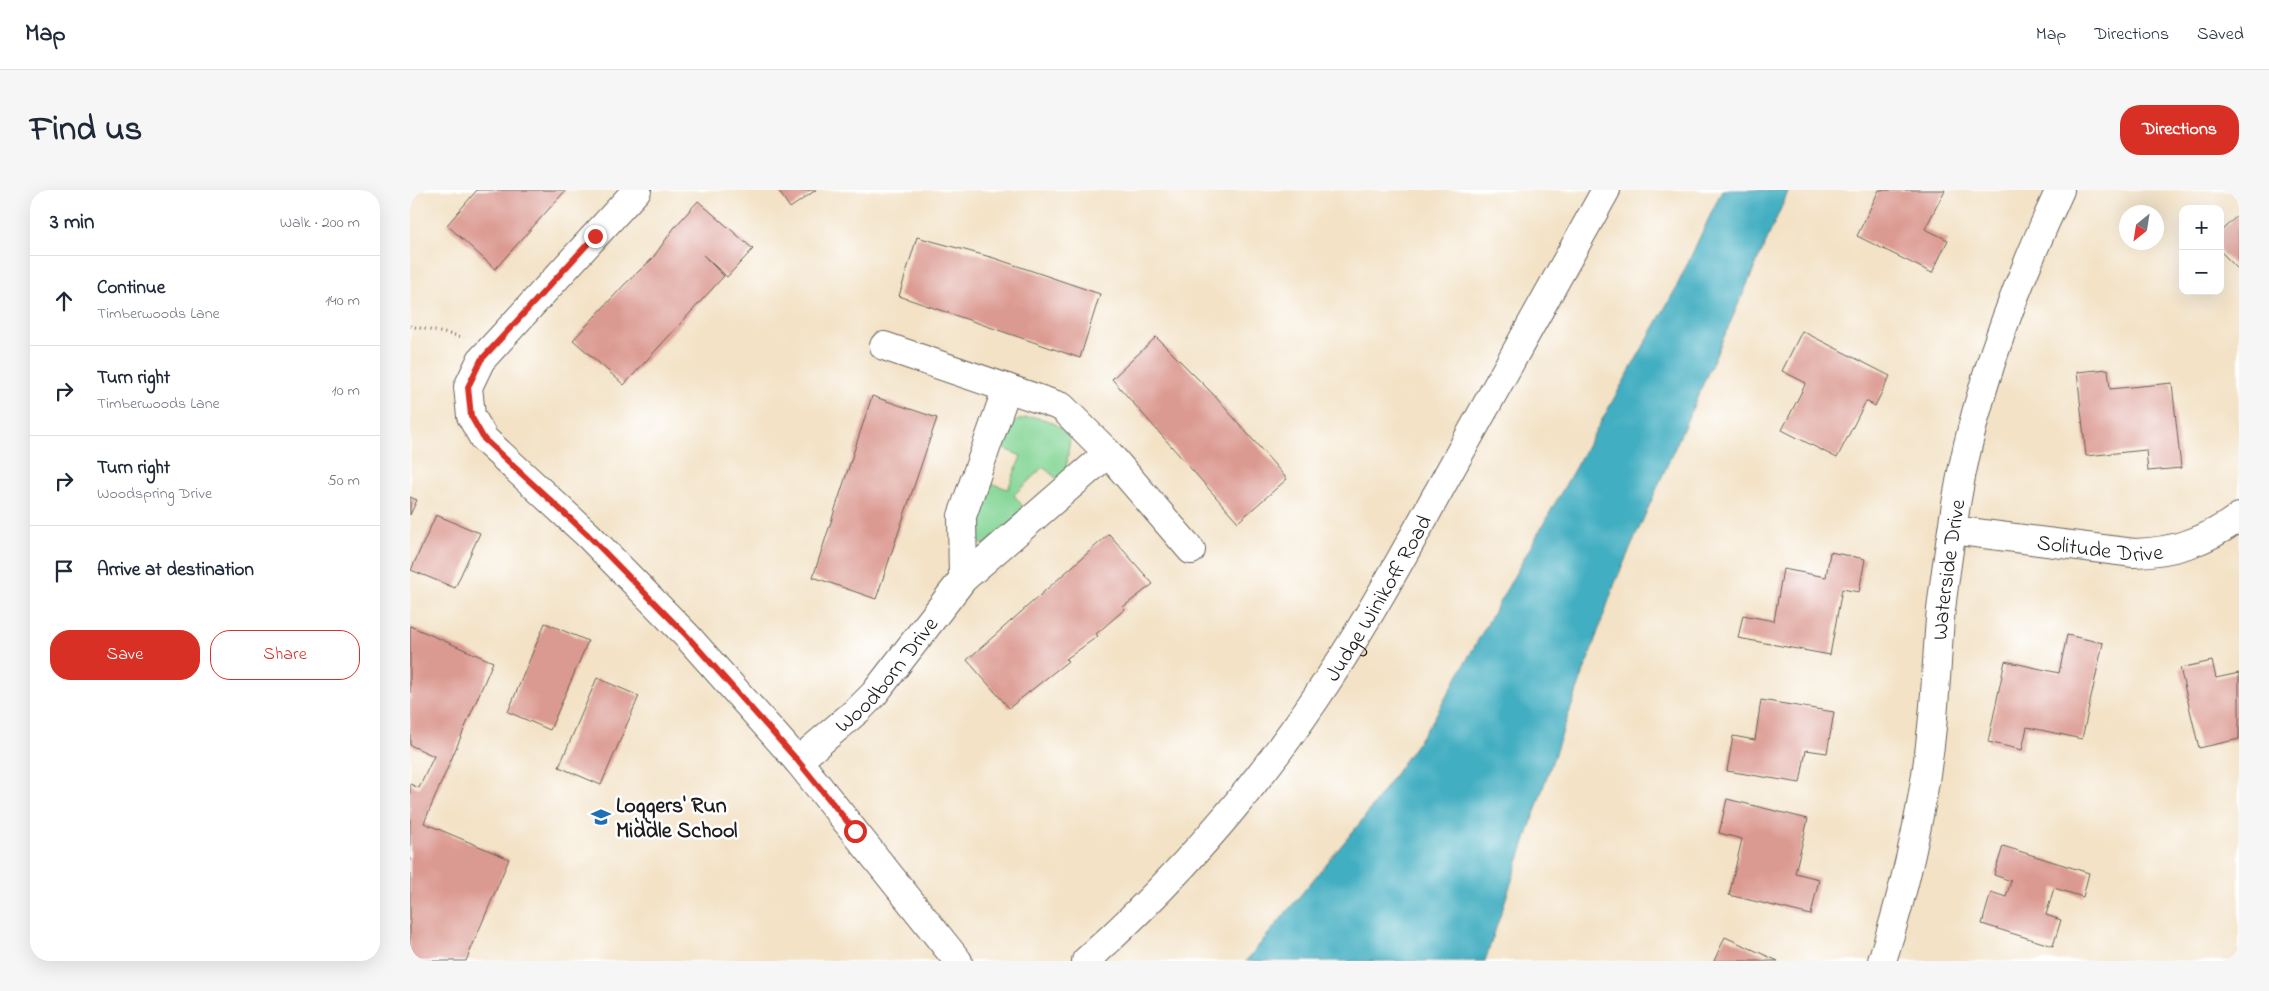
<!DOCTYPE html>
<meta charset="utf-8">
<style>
:root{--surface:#fff;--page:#f6f6f7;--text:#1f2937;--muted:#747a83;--line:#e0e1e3;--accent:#d93025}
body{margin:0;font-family:"Indie Flower",sans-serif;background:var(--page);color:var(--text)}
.controls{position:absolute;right:15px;top:15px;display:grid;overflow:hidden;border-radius:10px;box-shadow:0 5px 20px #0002}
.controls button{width:45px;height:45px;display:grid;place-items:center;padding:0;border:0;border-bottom:1px solid var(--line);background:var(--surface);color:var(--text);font:25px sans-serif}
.compass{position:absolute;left:1709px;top:15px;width:45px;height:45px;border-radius:50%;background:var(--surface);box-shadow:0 5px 20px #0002;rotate:210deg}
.stop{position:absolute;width:15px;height:15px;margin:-11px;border:4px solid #d93025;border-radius:50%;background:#fff}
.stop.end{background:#d93025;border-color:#fff;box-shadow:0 1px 5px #0008}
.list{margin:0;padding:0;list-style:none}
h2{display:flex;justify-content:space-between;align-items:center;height:65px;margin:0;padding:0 20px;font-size:21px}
h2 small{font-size:16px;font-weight:400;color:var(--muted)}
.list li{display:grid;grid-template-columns:32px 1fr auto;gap:15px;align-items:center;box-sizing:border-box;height:90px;padding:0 20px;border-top:1px solid var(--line)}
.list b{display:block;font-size:19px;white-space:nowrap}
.list p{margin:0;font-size:16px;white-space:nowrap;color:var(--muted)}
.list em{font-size:16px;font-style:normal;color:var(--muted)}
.actions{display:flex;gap:10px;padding:15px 20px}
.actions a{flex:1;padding:11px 0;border:1px solid var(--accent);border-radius:20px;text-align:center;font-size:18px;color:var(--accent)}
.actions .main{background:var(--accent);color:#fff}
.icon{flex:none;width:28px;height:28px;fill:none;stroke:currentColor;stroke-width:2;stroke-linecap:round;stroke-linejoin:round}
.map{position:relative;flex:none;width:1829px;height:771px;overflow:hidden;border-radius:20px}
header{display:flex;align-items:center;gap:30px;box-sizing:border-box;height:70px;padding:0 25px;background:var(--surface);border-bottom:1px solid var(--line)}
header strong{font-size:24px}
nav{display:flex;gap:28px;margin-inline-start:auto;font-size:18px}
.intro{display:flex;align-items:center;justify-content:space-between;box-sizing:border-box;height:120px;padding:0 30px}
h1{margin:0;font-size:35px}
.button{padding:12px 22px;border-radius:20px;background:var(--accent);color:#fff;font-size:18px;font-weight:700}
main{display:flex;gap:30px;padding:0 30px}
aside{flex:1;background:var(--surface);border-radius:20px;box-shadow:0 5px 20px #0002}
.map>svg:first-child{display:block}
</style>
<header>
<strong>Map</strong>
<nav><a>Map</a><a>Directions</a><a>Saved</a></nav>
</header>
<div class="intro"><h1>Find us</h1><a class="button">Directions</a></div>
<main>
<aside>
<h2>3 min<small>Walk · 200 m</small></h2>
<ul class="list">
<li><svg class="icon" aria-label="ahead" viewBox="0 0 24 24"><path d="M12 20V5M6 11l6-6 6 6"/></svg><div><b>Continue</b><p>Timberwoods Lane</p></div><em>140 m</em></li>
<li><svg class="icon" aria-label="right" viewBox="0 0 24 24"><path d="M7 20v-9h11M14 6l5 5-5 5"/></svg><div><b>Turn right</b><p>Timberwoods Lane</p></div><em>10 m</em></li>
<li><svg class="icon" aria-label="right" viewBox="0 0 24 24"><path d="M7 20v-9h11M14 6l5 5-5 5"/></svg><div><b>Turn right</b><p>Woodspring Drive</p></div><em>50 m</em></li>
<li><svg class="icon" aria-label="arrive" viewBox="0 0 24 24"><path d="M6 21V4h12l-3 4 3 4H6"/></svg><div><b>Arrive at destination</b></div></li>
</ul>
<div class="actions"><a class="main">Save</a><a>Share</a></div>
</aside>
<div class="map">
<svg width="1829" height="771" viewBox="0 0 1829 771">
<rect width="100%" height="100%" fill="#fff"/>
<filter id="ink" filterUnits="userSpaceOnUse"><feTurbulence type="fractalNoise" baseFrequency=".02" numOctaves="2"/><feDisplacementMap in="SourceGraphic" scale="10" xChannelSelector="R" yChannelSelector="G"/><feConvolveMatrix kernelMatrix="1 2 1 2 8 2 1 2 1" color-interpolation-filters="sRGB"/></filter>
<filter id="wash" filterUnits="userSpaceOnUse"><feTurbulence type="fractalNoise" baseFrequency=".0096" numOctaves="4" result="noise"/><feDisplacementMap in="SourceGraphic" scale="20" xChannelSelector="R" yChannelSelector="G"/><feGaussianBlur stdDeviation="1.12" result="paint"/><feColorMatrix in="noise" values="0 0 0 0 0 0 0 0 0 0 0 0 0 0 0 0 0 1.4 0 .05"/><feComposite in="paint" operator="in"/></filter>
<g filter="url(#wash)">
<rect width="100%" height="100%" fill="#f3e2c6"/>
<!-- green -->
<path fill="#84d596" stroke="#507859" d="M623,227C641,230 648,234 660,248L655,287L652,293L633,277L604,305L617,322L574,355C569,353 564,350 562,345C559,334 573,303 577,292L598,299L611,266L591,257C597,238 601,229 623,227Z"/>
<!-- water -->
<polygon fill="#43aec1" stroke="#30656e" points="1312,0 1379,0 1205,393 1134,595 1075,771 836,771 954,628 1023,530 1265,100"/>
<g id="blocks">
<!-- building -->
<g fill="#db9a91">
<polygon points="67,0 156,0 85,79 37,35"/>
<polygon points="368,0 406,0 380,18"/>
<polygon points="1469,0 1535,0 1515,39 1538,50 1522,83 1447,46"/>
<polygon points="288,11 343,59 317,87 293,65 314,86 214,195 163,150 215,94 242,69 264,38"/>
<polygon points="1829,24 1829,80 1810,61 1810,42"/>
<polygon points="507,47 584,68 690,104 670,168 489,106"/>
<polygon points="1392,141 1480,186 1465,216 1456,211 1427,268 1372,240 1396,193 1372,181"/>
<polygon points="746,147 803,204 877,289 828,332 702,189"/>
<polygon points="1698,179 1700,199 1762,193 1771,278 1738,281 1736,260 1676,266 1667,182"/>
<polygon points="462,206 527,228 466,409 403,387"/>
<polygon points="0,307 7,310 0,325"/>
<polygon points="26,325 70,343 45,398 1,380"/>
<polygon points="699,344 743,394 713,417 715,419 686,444 688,446 656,469 658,471 599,518 557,470"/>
<polygon points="1420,362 1455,369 1449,402 1432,399 1420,465 1328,448 1333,425 1364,431 1373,379 1416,387"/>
<polygon points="135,433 178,451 140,540 98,522"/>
<polygon points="0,436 83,472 14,633 99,669 56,771 0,771 0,594 9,598 24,566 0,555"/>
<polygon points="1657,445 1693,453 1672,549 1617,537 1612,560 1578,552 1595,471 1649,483"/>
<polygon points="1802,471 1806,488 1829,483 1829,549 1789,558 1770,478"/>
<polygon points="187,488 229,506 191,595 149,577"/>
<polygon points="1351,510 1424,522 1417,563 1396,560 1390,593 1317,581 1323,546 1345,550"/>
<polygon points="1317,609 1398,629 1385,683 1409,689 1401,725 1319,705 1332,649 1309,643"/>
<polygon points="1593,656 1679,683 1673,707 1644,698 1636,725 1651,730 1643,756 1572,734 1581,702 1596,707 1601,691 1584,685"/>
<polygon points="1315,747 1368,771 1304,771"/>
</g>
</g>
</g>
<g filter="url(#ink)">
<use href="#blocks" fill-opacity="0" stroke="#676158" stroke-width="1"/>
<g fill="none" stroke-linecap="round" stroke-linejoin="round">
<defs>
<g id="minor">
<polyline points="227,0 71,170 58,197 61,226 74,249 178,345 277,446 388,571 548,771"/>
<polyline points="474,156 652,217 698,263 781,360"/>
<path id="s1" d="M1542,340L1724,363C1764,362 1797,351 1829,327"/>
<polyline points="553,389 552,326 597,198"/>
<path id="s2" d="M388,571L449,519L464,504L553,389L698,263"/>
<path id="s3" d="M1472,771C1496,695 1514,616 1522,537C1526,501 1527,465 1530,429C1534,391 1540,352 1546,314C1564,205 1603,100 1650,0"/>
</g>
<g id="tertiary">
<path id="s4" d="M676,771C768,688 850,594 918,490C967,416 1009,336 1052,259C1100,172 1149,86 1196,0"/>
</g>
</defs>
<!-- minor casing -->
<use href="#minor" stroke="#676158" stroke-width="30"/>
<!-- tertiary casing -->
<use href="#tertiary" stroke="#676158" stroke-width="30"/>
<!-- path -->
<polyline stroke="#676158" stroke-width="3" stroke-dasharray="1 4" stroke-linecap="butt" points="0,136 54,147"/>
<!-- minor -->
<use href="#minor" stroke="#fff" stroke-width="28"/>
<!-- tertiary -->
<use href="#tertiary" stroke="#fff" stroke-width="28"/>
</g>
</g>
<g fill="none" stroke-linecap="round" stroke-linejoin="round" filter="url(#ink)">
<!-- route -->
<polyline stroke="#d93025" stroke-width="6" points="185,46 71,170 58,197 61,226 74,249 178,345 277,446 388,571 445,641"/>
</g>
<!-- icons -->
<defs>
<symbol id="school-bare" viewBox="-9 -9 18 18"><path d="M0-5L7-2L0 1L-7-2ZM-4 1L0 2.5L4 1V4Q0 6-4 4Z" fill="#1f6fb2" stroke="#fff" stroke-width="2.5" paint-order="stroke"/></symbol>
</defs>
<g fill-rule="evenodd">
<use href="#school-bare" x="177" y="613" width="28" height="28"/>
</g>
<g text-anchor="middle" stroke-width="5" stroke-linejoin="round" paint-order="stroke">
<!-- street labels -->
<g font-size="22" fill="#1c1c1c" stroke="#fff">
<text dy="8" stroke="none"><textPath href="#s1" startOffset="149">Solitude Drive</textPath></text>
<text dy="8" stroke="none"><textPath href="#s3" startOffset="398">Waterside Drive</textPath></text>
<text dy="8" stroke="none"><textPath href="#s4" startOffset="468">Judge Winikoff Road</textPath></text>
<text dy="8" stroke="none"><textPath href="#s2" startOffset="124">Woodborn Drive</textPath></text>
</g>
<!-- poi labels -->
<g font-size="22" font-weight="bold" fill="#1c1c1c" stroke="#fff" text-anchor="start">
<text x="206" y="622">Loggers' Run<tspan x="206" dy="25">Middle School</tspan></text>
</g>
</g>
</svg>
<div class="controls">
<button>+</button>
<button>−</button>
</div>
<svg class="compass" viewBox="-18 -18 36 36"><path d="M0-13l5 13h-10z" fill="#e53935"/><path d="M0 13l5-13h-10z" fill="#747a83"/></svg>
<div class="stop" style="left:445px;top:641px"></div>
<div class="stop end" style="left:185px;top:46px"></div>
</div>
</main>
